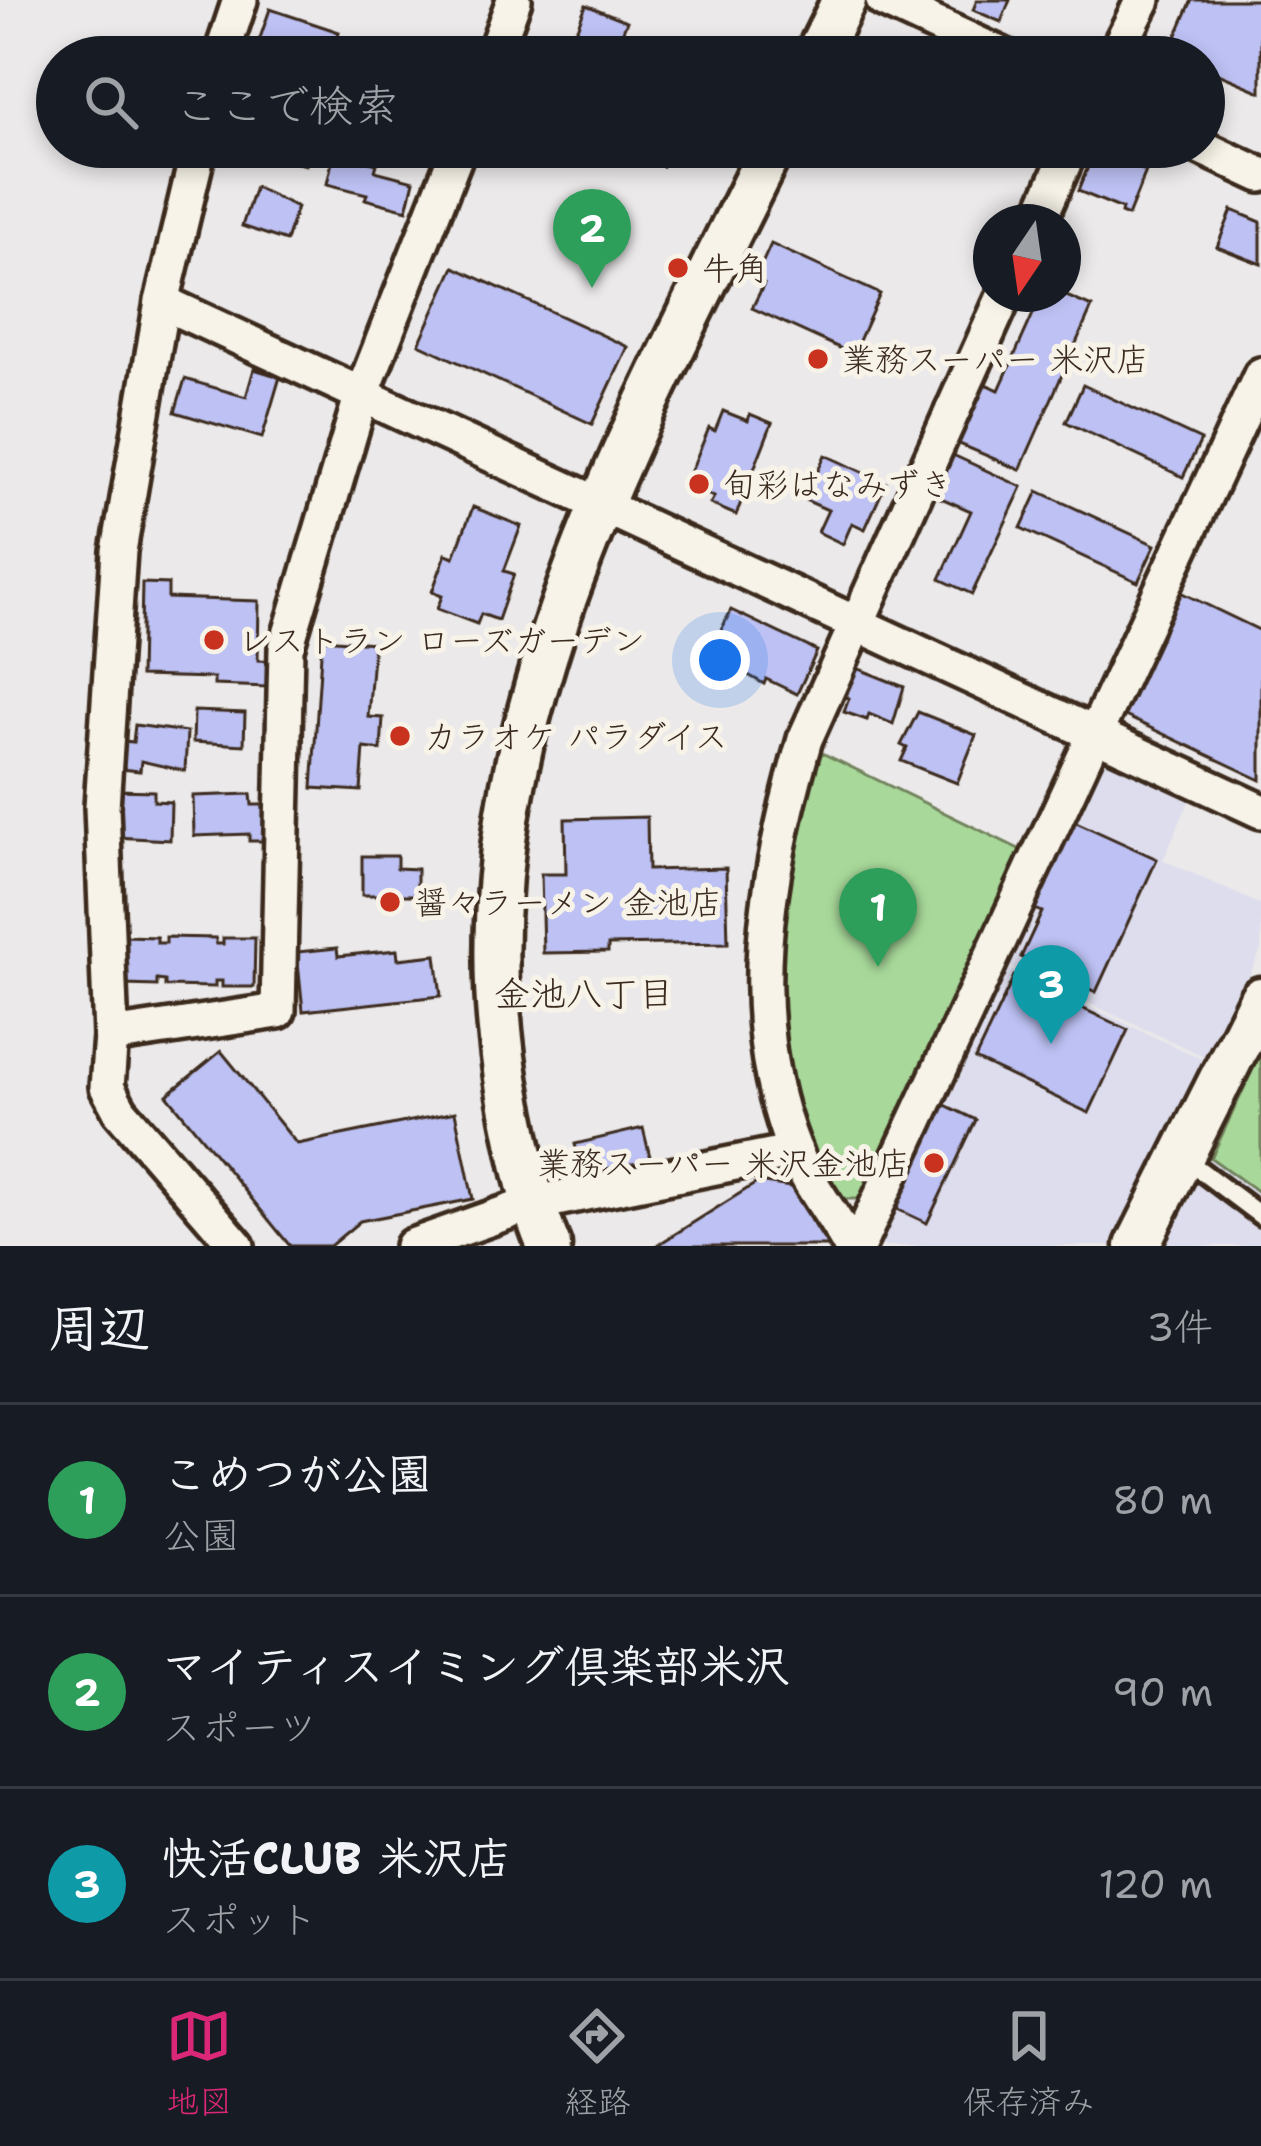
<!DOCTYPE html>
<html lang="ja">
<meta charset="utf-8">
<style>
:root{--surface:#171b24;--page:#242831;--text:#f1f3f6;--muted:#9ea1a6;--line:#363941;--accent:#db2777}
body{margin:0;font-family:"Shantell Sans","Klee One",sans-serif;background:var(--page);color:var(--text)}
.compass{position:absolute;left:973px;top:204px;width:108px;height:108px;border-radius:50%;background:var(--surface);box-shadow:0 6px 18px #0003;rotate:193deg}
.you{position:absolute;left:720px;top:660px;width:42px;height:42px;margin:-30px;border:9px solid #fff;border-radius:50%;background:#1a73e8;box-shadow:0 0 0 18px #1a73e833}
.badge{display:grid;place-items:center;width:78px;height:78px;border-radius:50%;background:var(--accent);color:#fff;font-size:39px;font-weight:700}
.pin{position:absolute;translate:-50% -99px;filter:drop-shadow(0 3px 6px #0008)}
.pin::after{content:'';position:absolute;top:63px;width:42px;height:36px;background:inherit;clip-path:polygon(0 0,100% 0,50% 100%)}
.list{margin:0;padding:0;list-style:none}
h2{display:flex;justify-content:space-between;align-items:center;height:156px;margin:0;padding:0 48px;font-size:51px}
h2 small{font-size:39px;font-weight:400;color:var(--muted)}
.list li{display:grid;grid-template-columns:78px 1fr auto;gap:36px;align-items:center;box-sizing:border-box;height:192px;padding:0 48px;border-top:3px solid var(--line)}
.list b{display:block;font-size:45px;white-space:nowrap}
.list p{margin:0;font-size:39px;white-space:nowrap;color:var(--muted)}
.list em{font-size:39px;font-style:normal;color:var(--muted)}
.icon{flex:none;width:66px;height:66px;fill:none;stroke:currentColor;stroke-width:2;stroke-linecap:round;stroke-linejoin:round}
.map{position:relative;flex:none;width:1261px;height:1246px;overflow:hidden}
.search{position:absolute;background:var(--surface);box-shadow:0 6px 18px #0003;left:36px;right:36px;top:36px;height:132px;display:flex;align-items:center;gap:30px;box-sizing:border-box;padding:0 42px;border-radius:66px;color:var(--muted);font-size:45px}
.sheet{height:732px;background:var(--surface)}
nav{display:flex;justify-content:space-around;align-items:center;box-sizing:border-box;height:168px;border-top:3px solid var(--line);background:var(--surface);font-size:33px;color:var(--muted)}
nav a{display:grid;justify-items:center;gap:6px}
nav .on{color:var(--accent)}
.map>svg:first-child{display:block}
</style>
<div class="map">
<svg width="1261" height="1246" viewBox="0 0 1261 1246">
<rect width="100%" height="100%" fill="#ebe9ea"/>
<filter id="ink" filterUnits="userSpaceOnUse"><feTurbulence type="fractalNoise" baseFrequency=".00833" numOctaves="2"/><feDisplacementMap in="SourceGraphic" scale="24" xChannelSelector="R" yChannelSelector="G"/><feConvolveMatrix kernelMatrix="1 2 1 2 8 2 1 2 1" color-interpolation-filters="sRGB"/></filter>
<g filter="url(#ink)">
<!-- built -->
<g fill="#dddded">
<polygon points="1092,754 1191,797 1163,860 1261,905 1261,950 1210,1059 999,962"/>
<polygon points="998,964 1208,1062 1119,1246 863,1246"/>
<polygon points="1261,1025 1261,1246 1153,1246"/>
</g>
<!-- green -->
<g fill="#a8d99a" stroke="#72825c" stroke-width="3">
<path d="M820,752L1027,853L873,1199H836C761,1052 767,906 820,752Z"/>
<polygon points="1261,1052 1261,1194 1211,1158"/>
</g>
<!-- building -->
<g fill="#bdc1f3" stroke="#3b2a1e" stroke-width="3">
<polygon points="977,0 1010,0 1001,22 973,10"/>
<polygon points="1192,0 1261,0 1261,92 1209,70 1204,82 1204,57 1168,55"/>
<polygon points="586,5 627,21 612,57 525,57 532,39 559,50 577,28"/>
<polygon points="270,9 339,32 331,57 306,57 259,41"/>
<polygon points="668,41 703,57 661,57"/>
<polygon points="258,147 310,147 306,165 264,155 266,149"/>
<polygon points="618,147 670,147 662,166"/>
<polygon points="1113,148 1131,155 1127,164 1146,171 1128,216 1121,213 1122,209 1078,191 1095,150 1110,156"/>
<polygon points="334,153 377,164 375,171 414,181 407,210 365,199 367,194 327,184"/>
<polygon points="255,187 297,207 286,241 242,226"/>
<polygon points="1232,210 1261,222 1261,264 1217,247"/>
<polygon points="771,244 880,294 853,354 752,308 764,284 755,279"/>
<polygon points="454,267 628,347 592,424 419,344"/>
<polygon points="1042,294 1062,294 1092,307 1020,470 950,440 976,380 999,390"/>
<polygon points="254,369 280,377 262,438 175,412 185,379 246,397"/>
<polygon points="1083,385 1201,440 1183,477 1066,422"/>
<polygon points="723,411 748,421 750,414 772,423 736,515 710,504 714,497 685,485 709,428 715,431"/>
<polygon points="825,455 886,483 865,529 852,523 843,544 818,532 828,510 805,500"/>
<polygon points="953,455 1022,487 972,594 940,579 971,511 934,495"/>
<polygon points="1038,491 1155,545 1138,582 1021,528"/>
<polygon points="473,507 521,526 504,571 514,574 498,620 481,614 477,624 437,609 442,596 432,592 446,554 454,557"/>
<polygon points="142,583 168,584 168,598 259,601 258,660 280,661 280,676 269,675 268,687 214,685 214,678 140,676"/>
<polygon points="1178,591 1261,631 1261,780 1121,714"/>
<polygon points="731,610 817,651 797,694 766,679 764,684 710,653"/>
<polygon points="322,639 374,643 368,717 383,718 381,750 364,748 361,791 312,788"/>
<polygon points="859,669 904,687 893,724 869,714 867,720 844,712 849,698 844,696 853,672"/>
<polygon points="194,711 245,713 244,745 193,742"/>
<polygon points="918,712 976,735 957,783 901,761 907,748 901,745"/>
<polygon points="135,725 187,732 185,771 141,761 140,771 120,769 124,741 133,742"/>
<polygon points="116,790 154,791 154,801 171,802 170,840 114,837"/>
<polygon points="251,794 252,805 268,805 270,841 249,841 249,834 194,836 193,796"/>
<polygon points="647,817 648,870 726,868 728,943 608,945 608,952 543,953 541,874 566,874 565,819"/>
<polygon points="1074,821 1157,859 1096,992 1021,957 1042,912 1028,906 1061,834 1066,837"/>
<polygon points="362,856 397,856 397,868 417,869 417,895 362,895"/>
<polygon points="125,936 157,937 157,943 166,943 166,937 216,938 216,944 223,944 223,938 255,938 254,987 222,987 222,981 215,981 215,987 165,986 165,981 157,980 157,986 125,985"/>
<polygon points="337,948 338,956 397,950 398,959 436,955 441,996 303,1011 297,952"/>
<polygon points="1014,976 1128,1030 1089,1113 975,1059"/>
<polygon points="221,1051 297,1144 455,1112 473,1199 360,1221 330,1246 290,1246 167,1095"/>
<polygon points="941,1103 976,1120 927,1223 891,1206"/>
<polygon points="643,1128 652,1165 584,1181 575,1144"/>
<polygon points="758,1182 797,1188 834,1246 656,1246"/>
</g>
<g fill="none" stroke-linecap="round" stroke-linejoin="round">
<defs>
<polyline id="service" points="1185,1159 1261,1216"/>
<g id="minor">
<polyline points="883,0 1006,57"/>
<polyline points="221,57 240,0"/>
<polyline points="493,57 514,0"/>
<polyline points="1114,57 1143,0"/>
<polyline points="199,147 162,302 119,551 102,807 111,1036 107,1087 120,1111 237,1246"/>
<polyline points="1201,147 1261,175"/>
<polyline points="1038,222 1071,147"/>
<polyline points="162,302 1261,811"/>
<polyline points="111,1036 278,1011 286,648 362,394 459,147"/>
<polyline points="412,1246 531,1204 795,1151"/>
<path d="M850,1246C833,1214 807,1183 794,1149C741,1015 766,873 805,739L1005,294"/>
<polyline points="858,1246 1261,375"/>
</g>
<g id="tertiary">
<polyline points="816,57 844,0"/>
<path d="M549,1246C529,1200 521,1155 511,1106C443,758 626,447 772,147"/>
<polyline points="1137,1246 1261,999"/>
</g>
</defs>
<!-- service casing -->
<use href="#service" stroke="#3b2a1e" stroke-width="26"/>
<!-- minor casing -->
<use href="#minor" stroke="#3b2a1e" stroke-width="42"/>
<!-- tertiary casing -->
<use href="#tertiary" stroke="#3b2a1e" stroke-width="51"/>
<!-- service -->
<use href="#service" stroke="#f7f3e8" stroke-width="16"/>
<!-- minor -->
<use href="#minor" stroke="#f7f3e8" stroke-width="33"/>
<!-- tertiary -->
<use href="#tertiary" stroke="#f7f3e8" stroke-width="42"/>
</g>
</g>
<!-- markers -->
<g fill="#c8321e" stroke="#f7f3e8" stroke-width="4.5">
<circle cx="678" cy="268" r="12"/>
<circle cx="818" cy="359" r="12"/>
<circle cx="699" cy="484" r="12"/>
<circle cx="214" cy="640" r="12"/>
<circle cx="400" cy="736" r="12"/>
<circle cx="390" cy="902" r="12"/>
<circle cx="934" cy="1163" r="12"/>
</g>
<g text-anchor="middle" stroke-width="10" stroke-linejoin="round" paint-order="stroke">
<!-- poi labels -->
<g font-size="33" fill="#3b2a1e" stroke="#f7f3e8" text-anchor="start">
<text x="702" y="280">牛角</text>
<text x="842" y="371">業務スーパー 米沢店</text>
<text x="723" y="496">旬彩はなみずき</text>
<text x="238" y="652">レストラン ローズガーデン</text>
<text x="424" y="748">カラオケ パラダイス</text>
<text x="414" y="914">醤々ラーメン 金池店</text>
<text x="910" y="1175" text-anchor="end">業務スーパー 米沢金池店</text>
</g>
<!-- neighbourhood labels -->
<g font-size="36" fill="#3b2a1e" stroke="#f7f3e8">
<text x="584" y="1006">金池八丁目</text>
</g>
</g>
</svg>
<svg class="compass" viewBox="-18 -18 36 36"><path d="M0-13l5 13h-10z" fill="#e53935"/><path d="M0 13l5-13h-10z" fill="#9ea1a6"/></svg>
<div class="you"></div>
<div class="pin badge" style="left:878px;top:967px;background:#2e9e5b">1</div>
<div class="pin badge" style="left:592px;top:288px;background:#2e9e5b">2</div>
<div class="pin badge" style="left:1051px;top:1044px;background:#0f9aa8">3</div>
<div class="search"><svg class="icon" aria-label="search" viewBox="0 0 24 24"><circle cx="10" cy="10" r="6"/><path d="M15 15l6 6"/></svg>ここで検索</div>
</div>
<section class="sheet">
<h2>周辺<small>3件</small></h2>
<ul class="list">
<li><span class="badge" style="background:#2e9e5b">1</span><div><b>こめつが公園</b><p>公園</p></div><em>80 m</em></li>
<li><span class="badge" style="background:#2e9e5b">2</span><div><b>マイティスイミング倶楽部米沢</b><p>スポーツ</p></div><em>90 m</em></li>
<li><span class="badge" style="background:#0f9aa8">3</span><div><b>快活CLUB 米沢店</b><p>スポット</p></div><em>120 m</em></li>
</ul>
</section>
<nav>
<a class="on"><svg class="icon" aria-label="map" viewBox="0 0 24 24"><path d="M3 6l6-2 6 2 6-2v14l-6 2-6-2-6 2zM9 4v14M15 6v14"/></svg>地図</a>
<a><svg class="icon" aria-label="directions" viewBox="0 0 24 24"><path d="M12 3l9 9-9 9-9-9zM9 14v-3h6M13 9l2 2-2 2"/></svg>経路</a>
<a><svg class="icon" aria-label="saved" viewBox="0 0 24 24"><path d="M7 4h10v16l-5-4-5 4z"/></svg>保存済み</a>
</nav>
